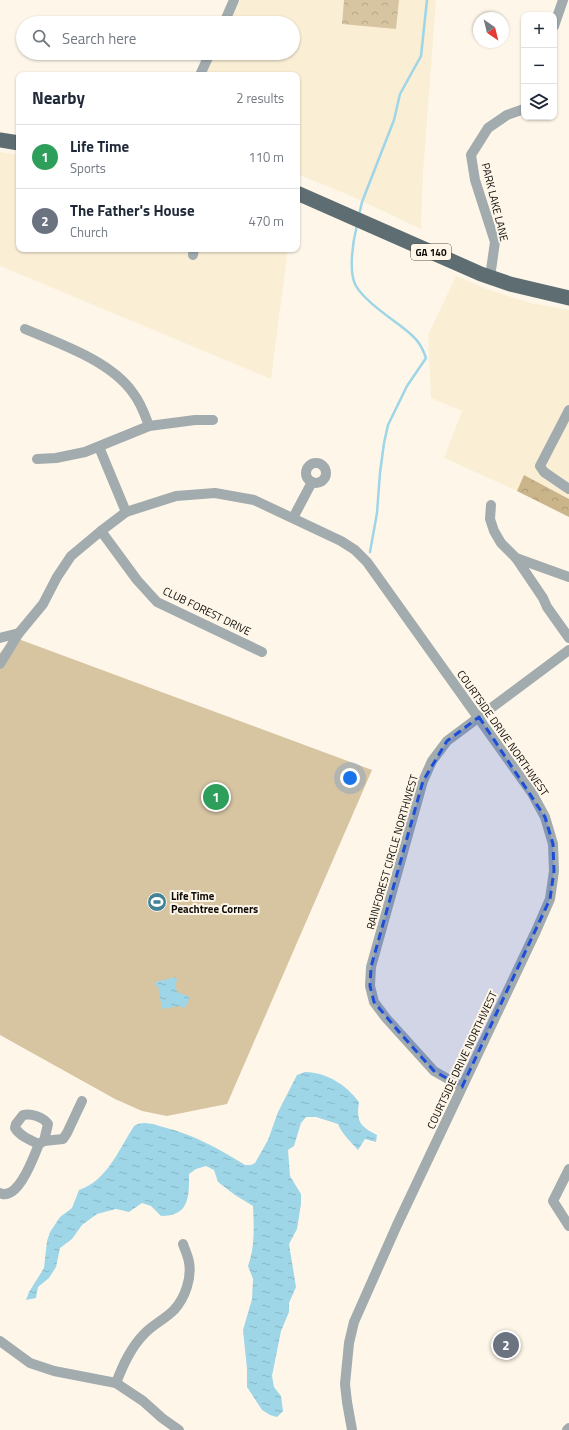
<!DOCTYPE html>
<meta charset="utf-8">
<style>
:root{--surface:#fff;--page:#f2f2f3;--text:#1f2937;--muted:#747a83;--line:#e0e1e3;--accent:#2563eb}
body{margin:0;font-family:"Titillium Web",sans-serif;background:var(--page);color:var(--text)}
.controls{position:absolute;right:12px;top:12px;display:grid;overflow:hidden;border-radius:8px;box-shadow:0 1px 3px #0004}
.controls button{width:36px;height:36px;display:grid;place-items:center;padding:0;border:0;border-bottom:1px solid var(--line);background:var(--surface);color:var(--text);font:20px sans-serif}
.compass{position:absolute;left:473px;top:12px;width:36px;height:36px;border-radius:50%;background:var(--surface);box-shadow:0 1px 3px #0004;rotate:145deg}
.you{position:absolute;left:350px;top:778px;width:14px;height:14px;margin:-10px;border:3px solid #fff;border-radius:50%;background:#1a73e8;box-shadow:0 0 0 6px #1a73e833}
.badge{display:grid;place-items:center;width:26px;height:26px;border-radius:50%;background:var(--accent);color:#fff;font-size:13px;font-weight:700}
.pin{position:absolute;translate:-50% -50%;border:2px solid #fff;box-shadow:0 1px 4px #0006}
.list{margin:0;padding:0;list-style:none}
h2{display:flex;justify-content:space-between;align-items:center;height:52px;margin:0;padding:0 16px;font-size:17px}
h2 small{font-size:13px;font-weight:400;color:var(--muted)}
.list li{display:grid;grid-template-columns:26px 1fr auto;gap:12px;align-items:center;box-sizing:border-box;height:64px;padding:0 16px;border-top:1px solid var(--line)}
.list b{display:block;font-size:15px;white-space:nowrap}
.list p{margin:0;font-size:13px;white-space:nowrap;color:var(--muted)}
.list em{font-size:13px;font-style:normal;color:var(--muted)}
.icon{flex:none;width:22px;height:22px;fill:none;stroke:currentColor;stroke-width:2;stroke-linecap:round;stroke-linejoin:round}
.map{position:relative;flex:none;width:569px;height:1430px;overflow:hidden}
.search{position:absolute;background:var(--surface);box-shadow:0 1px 3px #0004;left:16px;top:16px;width:284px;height:44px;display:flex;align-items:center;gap:10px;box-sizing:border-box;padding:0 14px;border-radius:22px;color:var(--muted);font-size:15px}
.panel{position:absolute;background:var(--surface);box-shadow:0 1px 3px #0004;left:16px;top:72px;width:284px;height:180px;border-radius:8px}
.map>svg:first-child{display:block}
</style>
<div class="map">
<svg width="569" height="1430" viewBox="0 0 569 1430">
<defs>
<pattern id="forest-crowns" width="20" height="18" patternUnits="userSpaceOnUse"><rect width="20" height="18" fill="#cab58b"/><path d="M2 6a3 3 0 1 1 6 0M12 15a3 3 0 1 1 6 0" fill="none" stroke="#ac9a76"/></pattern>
<pattern id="park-crowns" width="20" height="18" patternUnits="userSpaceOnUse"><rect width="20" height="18" fill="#d7c5a2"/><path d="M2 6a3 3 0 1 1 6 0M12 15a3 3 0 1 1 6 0" fill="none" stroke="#b7a88a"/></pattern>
<pattern id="water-ripples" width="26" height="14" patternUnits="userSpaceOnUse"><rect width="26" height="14" fill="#9ed5e7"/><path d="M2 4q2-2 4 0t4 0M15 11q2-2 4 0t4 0" fill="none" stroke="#87b6c5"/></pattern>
</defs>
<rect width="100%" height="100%" fill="#fef7e9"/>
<!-- built -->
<g fill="#faeed5">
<polygon points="240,0 436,0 423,174 421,229 351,196 297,174 297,75 205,75 215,53 293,53 293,23 229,23"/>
<polygon points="0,152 19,155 19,249 288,249 271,379 0,266"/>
<polygon points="456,276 489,290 531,303 569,310 569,499 524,475 517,491 444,458 462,411 431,398 428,335"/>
</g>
<!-- forest -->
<polygon fill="url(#forest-crowns)" points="524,475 569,499 569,517 517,491"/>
<!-- park -->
<polygon fill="url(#park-crowns)" points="344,0 399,0 396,29 342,24"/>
<!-- pitch -->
<polygon fill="#d7c5a2" points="13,637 372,770 227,1104 167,1116 142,1111 115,1099 0,1035 0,653"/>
<!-- water -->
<g fill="url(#water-ripples)">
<polygon points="176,977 177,982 175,983 177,992 190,997 185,1008 179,1006 162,1009 158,986 156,986 155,982"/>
<path d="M305,1072C328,1073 345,1084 359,1102C356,1122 360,1126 377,1135L376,1142L365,1139L358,1150C351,1142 342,1134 338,1124L316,1117H306L301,1123L294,1146L288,1150L290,1176L301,1194V1204L297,1229L289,1244L296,1287L289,1303V1312L281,1331L272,1376L274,1387L281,1396L283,1411L277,1417L270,1415L262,1410L247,1387V1369L243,1330L252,1299L253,1279L248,1266C255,1246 254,1227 253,1206L235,1195L218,1182L214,1170L206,1166L196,1169L189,1174C189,1196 190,1216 161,1216L151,1206L142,1203L129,1212L116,1209L97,1214L82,1225L72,1239L60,1248L56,1267L49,1278L38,1287L36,1298L26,1300L29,1292L44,1268L47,1241L50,1232L60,1217L72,1208L79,1190C107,1181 119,1149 134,1126C142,1120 154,1124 163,1127C195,1135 217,1148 245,1165H251L255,1163L268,1140L278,1112L297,1075Z"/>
</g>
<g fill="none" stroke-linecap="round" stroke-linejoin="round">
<!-- stream -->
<g stroke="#9ed5e7" stroke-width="2.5">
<polyline points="359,215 362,202 394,120 400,94 421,56 427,0"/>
<path d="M357,225C353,241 348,272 356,286C364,300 389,317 402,327C415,337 421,343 426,358L407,386L388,425L384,443L380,473L377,513L370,552"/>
</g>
<!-- street -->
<g stroke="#a2abae" stroke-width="10">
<polyline points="224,23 234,0"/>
<polyline points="554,26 563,0"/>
<polyline points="200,75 210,53"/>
<polyline points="193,255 194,249"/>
<polyline points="490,277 495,242 475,180 471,155 488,128 507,115 524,109"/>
<path d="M25,329C60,344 111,361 133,393C141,403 145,415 149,426"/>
<polyline points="569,410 540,466 544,472 569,489"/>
<polyline points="99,447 126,512"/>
<polyline points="37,459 56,458 85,452 149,426 195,420 213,420"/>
<circle cx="316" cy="473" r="10"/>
<polyline points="491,505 490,519 494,531 501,543 516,558 543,598 547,607 569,638"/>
<polyline points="293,518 312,482"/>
<polyline points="101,531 137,580 157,602 262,652"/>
<polyline points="516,558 569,577"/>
<polyline points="0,638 19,633"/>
<polyline points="0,664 19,633 43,604 57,577 71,556 101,531 126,512 176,496 215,493 254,500 341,541 355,550 367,562 532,793 545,817 553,844 554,871 550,899 536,931 397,1225 354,1322 349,1343 345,1384 347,1402 352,1430"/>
<polyline points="462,1087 434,1071 386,1018 374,1002 370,986 371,967 423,781 432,761 447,741 569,650"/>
<path d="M39,1144C30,1140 20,1136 15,1128L16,1124L23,1115C31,1113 43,1117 48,1124L44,1141"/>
<polyline points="569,1169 553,1201 569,1226"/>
<path d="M0,1193C18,1202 34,1156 39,1144L44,1141L63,1139L67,1133L82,1101"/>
<polyline points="0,1341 30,1363 54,1371 116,1383 143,1401 162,1418 179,1430"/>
<path d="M116,1383C123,1365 131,1347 145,1333C154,1324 165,1319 174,1310C185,1298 192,1278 189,1262C188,1256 185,1250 183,1244"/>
<polyline points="567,1430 569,1428"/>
</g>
<!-- primary -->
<g stroke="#5d6d72" stroke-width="15">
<polyline points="0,140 19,143"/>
<polyline points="297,193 481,274 510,284 569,298"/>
</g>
</g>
<!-- marked area -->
<path fill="#1d4ed8" fill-opacity="0.2" stroke="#1d4ed8" stroke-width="3" stroke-dasharray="8 5" stroke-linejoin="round" d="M479,717L545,817L553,844L554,871L550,899L462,1087L434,1071L400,1033L374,1002L370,986L371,967L423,781L447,741Z"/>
<!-- icons -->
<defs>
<symbol id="stadium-disc" viewBox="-11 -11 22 22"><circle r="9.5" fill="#438396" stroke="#fef7e9"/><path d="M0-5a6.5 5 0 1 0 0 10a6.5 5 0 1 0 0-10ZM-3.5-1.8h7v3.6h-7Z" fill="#fff"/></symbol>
</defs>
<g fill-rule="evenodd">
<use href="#stadium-disc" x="146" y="891" width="22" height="22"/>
</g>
<g text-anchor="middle" stroke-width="4" stroke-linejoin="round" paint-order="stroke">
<!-- shield labels -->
<rect fill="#fef7e9" stroke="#57524b" stroke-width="1" x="411" y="244" width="40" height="16" rx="3"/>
<g font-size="10" font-weight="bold" fill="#0f0c07">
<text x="431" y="256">GA 140</text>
</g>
<!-- street labels -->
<g font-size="11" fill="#0f0c07" stroke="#fef7e9">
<text transform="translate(495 202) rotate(76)" y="4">PARK LAKE LANE</text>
<text transform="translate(207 611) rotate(26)" y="4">CLUB FOREST DRIVE</text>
<text transform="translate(503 733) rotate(55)" y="4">COURTSIDE DRIVE NORTHWEST</text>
<text transform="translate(392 852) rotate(-74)" y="4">RAINFOREST CIRCLE NORTHWEST</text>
<text transform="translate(462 1060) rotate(-65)" y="4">COURTSIDE DRIVE NORTHWEST</text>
</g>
<!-- poi labels -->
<g font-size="11" font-weight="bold" fill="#0f0c07" stroke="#fef7e9" text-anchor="start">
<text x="171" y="900">Life Time<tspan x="171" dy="13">Peachtree Corners</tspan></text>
</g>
</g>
</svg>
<div class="controls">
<button>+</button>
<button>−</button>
<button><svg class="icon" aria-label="layers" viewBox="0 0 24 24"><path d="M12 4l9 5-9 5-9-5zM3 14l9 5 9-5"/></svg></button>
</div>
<svg class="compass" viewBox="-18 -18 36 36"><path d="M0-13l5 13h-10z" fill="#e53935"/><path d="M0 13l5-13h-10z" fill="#747a83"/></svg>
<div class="you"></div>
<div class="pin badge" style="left:216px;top:797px;background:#2e9e5b">1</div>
<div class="pin badge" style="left:506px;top:1345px;background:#6b7280">2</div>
<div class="search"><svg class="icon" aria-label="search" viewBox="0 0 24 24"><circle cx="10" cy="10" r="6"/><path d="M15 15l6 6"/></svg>Search here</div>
<section class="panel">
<h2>Nearby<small>2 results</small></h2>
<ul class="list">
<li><span class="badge" style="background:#2e9e5b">1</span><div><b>Life Time</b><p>Sports</p></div><em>110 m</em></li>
<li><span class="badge" style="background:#6b7280">2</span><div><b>The Father's House</b><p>Church</p></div><em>470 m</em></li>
</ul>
</section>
</div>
